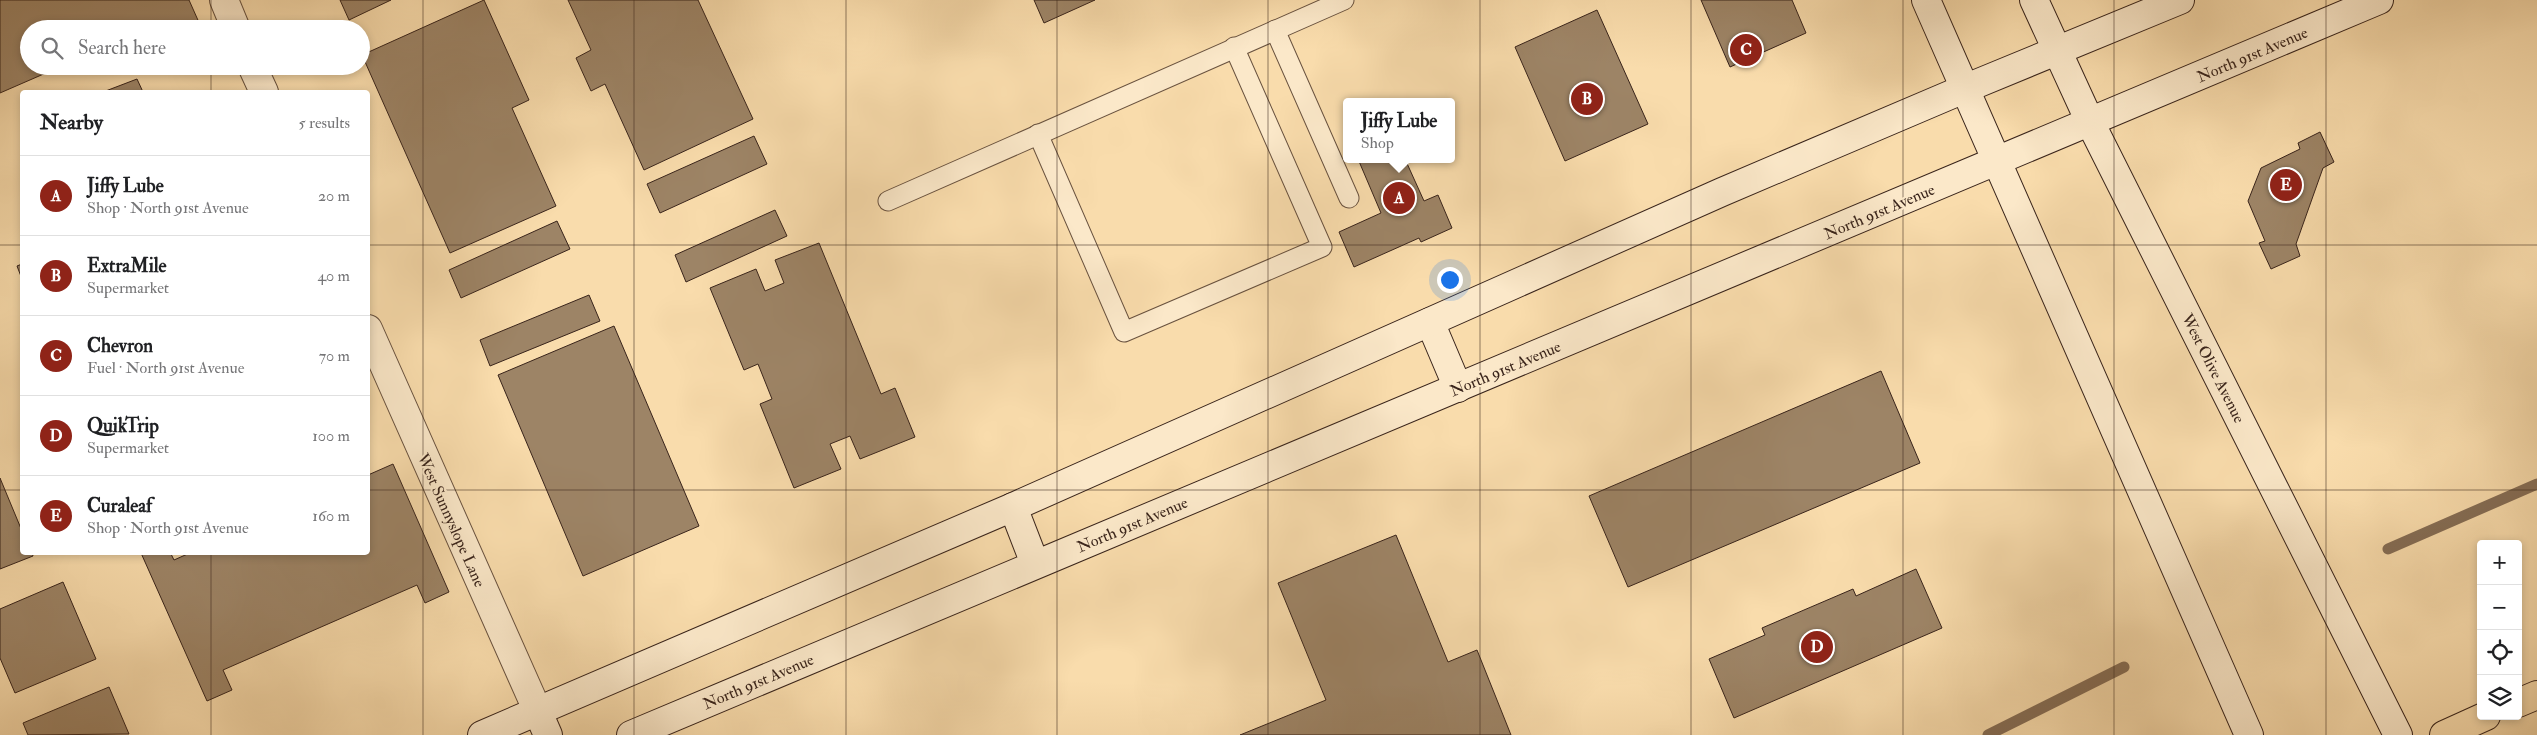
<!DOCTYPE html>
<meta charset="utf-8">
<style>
:root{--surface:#fff;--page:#f2f2f2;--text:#202124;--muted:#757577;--line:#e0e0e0;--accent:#8f2418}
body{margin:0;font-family:"IM FELL Double Pica",serif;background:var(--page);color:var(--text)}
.controls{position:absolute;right:15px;bottom:15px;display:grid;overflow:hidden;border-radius:5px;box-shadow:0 2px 8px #0003}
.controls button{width:45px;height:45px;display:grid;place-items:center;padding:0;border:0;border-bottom:1px solid var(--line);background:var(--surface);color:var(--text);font:25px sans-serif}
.you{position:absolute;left:1449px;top:279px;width:18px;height:18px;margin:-12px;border:4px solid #fff;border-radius:50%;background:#1a73e8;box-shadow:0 0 0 8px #1a73e833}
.badge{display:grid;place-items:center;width:32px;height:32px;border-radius:50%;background:var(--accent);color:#fff;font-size:16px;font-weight:700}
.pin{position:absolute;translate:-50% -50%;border:2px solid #fff;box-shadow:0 1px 5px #0006}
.popup{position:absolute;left:1343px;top:98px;width:112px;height:65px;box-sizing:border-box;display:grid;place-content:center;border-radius:5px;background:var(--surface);filter:drop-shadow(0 1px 4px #0005);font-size:16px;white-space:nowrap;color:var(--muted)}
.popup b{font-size:19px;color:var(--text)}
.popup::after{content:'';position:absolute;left:50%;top:100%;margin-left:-10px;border:10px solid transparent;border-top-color:var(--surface)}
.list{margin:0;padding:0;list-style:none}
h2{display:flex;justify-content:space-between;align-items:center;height:65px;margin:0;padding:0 20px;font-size:21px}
h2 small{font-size:16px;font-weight:400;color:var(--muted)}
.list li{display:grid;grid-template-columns:32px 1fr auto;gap:15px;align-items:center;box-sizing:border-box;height:80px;padding:0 20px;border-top:1px solid var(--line)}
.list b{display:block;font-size:19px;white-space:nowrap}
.list p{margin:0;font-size:16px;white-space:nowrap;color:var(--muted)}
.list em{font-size:16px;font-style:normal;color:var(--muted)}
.icon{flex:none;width:28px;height:28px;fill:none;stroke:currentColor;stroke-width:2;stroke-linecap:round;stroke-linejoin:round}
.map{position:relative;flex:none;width:2537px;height:735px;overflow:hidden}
.search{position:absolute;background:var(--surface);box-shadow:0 2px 8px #0003;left:20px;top:20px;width:350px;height:55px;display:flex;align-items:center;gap:12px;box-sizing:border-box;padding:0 18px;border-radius:28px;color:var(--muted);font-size:19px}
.panel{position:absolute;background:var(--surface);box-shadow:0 2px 8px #0003;left:20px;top:90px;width:350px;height:465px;border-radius:5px}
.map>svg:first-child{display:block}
</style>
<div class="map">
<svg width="2537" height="735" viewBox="0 0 2537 735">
<rect width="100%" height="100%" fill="#f9dcac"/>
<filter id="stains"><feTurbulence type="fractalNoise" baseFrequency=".004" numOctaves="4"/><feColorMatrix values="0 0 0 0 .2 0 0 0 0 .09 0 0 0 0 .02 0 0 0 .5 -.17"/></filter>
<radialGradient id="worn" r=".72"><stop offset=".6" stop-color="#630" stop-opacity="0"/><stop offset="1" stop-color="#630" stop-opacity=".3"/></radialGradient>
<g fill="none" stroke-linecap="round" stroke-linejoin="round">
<!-- stream -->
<g stroke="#856d55" stroke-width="11">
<polyline points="2388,549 2537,484"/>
<polyline points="1988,735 2124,667"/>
</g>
</g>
<!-- building -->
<g fill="#9d8466" stroke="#39241b">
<polygon points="0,0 189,0 201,27 172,29 168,21 149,29 29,29 29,66 62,66 0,93"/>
<polygon points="340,0 391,0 349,20"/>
<polygon points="484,0 529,100 512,108 556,206 450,253 362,55"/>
<polygon points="568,0 698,0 753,119 644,170 605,84 591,91 576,58 591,50"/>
<polygon points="1034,0 1095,0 1044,23"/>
<polygon points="1701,0 1792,0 1806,33 1730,67"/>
<polygon points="1597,10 1648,124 1565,161 1515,47"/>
<polygon points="137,79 143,92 103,92"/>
<polygon points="2320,132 2334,162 2323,168 2296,244 2300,256 2271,269 2259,243 2265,241 2248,201 2261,168 2300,149 2298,143"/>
<polygon points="754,136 767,164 660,213 647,184"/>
<polygon points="1358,159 1405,159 1424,201 1438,195 1452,228 1421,242 1419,238 1354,267 1339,232 1381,213"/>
<polygon points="775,210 787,236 686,282 675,255"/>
<polygon points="557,221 570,249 461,298 449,270"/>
<polygon points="819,243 881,394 895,388 915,437 860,459 850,436 830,444 841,469 794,488 760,404 772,399 758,364 744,370 710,288 756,269 765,291 784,283 775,260"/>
<polygon points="22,264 22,279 17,266"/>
<polygon points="589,295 600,321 490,366 480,340"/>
<polygon points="614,326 699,526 583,576 498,375"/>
<polygon points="1881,371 1920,463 1628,587 1589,496"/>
<polygon points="393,464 449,592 425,603 417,585 223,670 232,690 207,701 141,553 170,552 174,560 192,552 368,552 368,475"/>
<polygon points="0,478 22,531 22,552 32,552 33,556 0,569"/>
<polygon points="1396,535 1448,662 1477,650 1511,735 1240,735 1326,700 1278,583"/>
<polygon points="1916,569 1942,628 1734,718 1709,659 1765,635 1762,628 1853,589 1856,596"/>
<polygon points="63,582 96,659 15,693 0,658 0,609"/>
<polygon points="109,687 129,734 28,735 23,723"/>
</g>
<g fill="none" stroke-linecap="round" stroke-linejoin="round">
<defs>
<g id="service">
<polyline points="1275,30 1349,198"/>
<polyline points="1038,134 1124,332 1322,247 1234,47"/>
<polyline points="888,201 1344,0"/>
</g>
<g id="minor">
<polyline points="224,0 236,29"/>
<polyline points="252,66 264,92"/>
<polyline points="368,329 538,712"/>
</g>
<g id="secondary">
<polyline points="1926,0 2249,735"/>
<polyline points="2034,0 2090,122 2398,735"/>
<polyline points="1430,322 1458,388"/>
<polyline points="1013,507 1035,564"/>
<polyline points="538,712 548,735"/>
<polyline points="482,735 1013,507 1722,192 1964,89 2180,0"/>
<polyline points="631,735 2379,0"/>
</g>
<g id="motorway">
<polyline points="2518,703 2537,695"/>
<polyline points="2444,735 2486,716"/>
</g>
</defs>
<!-- service casing -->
<use href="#service" stroke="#69523f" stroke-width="21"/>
<!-- minor casing -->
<use href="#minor" stroke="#69523f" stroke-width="30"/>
<!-- secondary casing -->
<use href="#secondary" stroke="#39241b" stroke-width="30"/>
<!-- motorway casing -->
<use href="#motorway" stroke="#39241b" stroke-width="30"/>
<!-- service -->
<use href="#service" stroke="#fbe8c9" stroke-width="19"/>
<!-- minor -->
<use href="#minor" stroke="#fbe8c9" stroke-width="28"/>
<!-- secondary -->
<use href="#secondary" stroke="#fbe8c9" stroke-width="28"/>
<!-- motorway -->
<use href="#motorway" stroke="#f9dcac" stroke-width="28"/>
</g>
<!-- grid -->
<path fill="none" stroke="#39241b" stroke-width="1" stroke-opacity="0.55" d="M211,0V29M423,0V735M634,0V735M846,0V735M1057,0V735M1268,0V735M1480,0V735M1691,0V735M1903,0V735M2114,0V735M2326,0V735M211,66V92M0,245H22M368,245H2537M0,490H22M368,490H2537M211,552V735"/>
<g text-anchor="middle" stroke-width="4" stroke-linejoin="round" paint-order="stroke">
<!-- street labels -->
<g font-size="16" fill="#39241b" stroke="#fbe8c9">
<text transform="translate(2252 54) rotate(-23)" y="6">North 91st Avenue</text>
<text transform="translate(1879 211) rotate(-23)" y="6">North 91st Avenue</text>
<text transform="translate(1505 368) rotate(-23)" y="6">North 91st Avenue</text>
<text transform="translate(2214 368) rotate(63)" y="6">West Olive Avenue</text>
<text transform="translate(452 520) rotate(66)" y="6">West Sunnyslope Lane</text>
<text transform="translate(1132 524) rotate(-23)" y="6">North 91st Avenue</text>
<text transform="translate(758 681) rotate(-23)" y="6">North 91st Avenue</text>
</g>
</g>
<rect width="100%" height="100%" filter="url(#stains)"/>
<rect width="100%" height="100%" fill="url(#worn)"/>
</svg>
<div class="controls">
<button>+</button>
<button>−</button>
<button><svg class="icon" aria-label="locate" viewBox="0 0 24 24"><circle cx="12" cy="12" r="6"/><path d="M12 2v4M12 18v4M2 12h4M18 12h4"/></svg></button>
<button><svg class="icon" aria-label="layers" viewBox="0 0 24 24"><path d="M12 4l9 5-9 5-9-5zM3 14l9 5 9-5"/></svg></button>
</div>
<div class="you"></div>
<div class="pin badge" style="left:1399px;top:198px">A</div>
<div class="popup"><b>Jiffy Lube</b>Shop</div>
<div class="pin badge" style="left:1587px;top:99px">B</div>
<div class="pin badge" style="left:1746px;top:50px">C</div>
<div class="pin badge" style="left:1817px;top:647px">D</div>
<div class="pin badge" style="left:2286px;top:185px">E</div>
<div class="search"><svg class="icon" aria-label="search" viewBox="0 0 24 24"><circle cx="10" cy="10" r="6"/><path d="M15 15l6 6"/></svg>Search here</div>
<section class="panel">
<h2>Nearby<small>5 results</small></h2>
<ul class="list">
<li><span class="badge">A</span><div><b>Jiffy Lube</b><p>Shop · North 91st Avenue</p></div><em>20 m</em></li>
<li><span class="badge">B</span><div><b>ExtraMile</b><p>Supermarket</p></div><em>40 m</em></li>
<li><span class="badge">C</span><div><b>Chevron</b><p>Fuel · North 91st Avenue</p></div><em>70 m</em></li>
<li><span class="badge">D</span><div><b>QuikTrip</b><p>Supermarket</p></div><em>100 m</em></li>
<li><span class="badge">E</span><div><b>Curaleaf</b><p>Shop · North 91st Avenue</p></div><em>160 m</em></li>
</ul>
</section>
</div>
